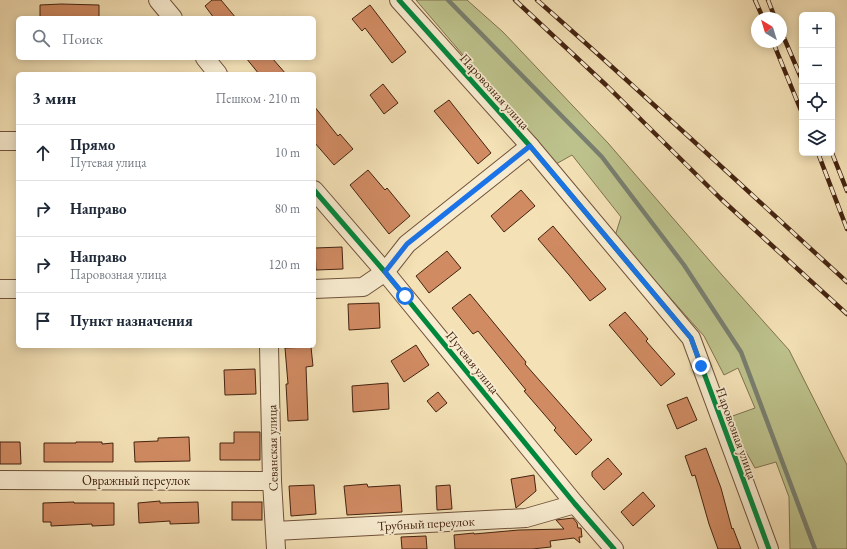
<!DOCTYPE html>
<html lang="ru">
<meta charset="utf-8">
<style>
:root{--surface:#fff;--page:#f2f2f3;--text:#1f2937;--muted:#747a83;--line:#e0e1e3}
body{margin:0;font-family:"EB Garamond",serif;background:var(--page);color:var(--text)}
.controls{position:absolute;right:12px;top:12px;display:grid;overflow:hidden;border-radius:6px;box-shadow:0 2px 10px #0003}
.controls button{width:36px;height:36px;display:grid;place-items:center;padding:0;border:0;border-bottom:1px solid var(--line);background:var(--surface);color:var(--text);font:20px sans-serif}
.compass{position:absolute;left:751px;top:12px;width:36px;height:36px;border-radius:50%;background:var(--surface);box-shadow:0 2px 10px #0003;rotate:322deg}
.stop{position:absolute;width:12px;height:12px;margin:-9px;border:3px solid #1a73e8;border-radius:50%;background:#fff}
.stop.end{background:#1a73e8;border-color:#fff;box-shadow:0 1px 4px #0008}
.list{margin:0;padding:0;list-style:none}
h2{display:flex;justify-content:space-between;align-items:center;height:52px;margin:0;padding:0 16px;font-size:17px}
h2 small{font-size:13px;font-weight:400;color:var(--muted)}
.list li{display:grid;grid-template-columns:26px 1fr auto;gap:12px;align-items:center;box-sizing:border-box;height:56px;padding:0 16px;border-top:1px solid var(--line)}
.list b{display:block;font-size:15px;white-space:nowrap}
.list p{margin:0;font-size:13px;white-space:nowrap;color:var(--muted)}
.list em{font-size:13px;font-style:normal;color:var(--muted)}
.icon{flex:none;width:22px;height:22px;fill:none;stroke:currentColor;stroke-width:2;stroke-linecap:round;stroke-linejoin:round}
.map{position:relative;flex:none;width:847px;height:549px;overflow:hidden}
.search{position:absolute;background:var(--surface);box-shadow:0 2px 10px #0003;left:16px;top:16px;width:300px;height:44px;display:flex;align-items:center;gap:10px;box-sizing:border-box;padding:0 14px;border-radius:6px;color:var(--muted);font-size:15px}
.panel{position:absolute;background:var(--surface);box-shadow:0 2px 10px #0003;left:16px;top:72px;width:300px;height:276px;border-radius:6px}
.map>svg:first-child{display:block}
</style>
<div class="map">
<svg width="847" height="549" viewBox="0 0 847 549">
<rect width="100%" height="100%" fill="#f4e1b6"/>
<filter id="stains"><feTurbulence type="fractalNoise" baseFrequency=".005" numOctaves="4"/><feColorMatrix values="0 0 0 0 .2 0 0 0 0 .09 0 0 0 0 .02 0 0 0 .5 -.17"/></filter>
<radialGradient id="worn" r=".72"><stop offset=".6" stop-color="#630" stop-opacity="0"/><stop offset="1" stop-color="#630" stop-opacity=".3"/></radialGradient>
<!-- green -->
<polygon fill="#bdc28c" stroke="#80724e" points="416,0 467,0 503,32 608,143 722,275 789,350 847,465 847,549 790,549 789,497 776,462 755,468 727,418 755,408 738,368 724,375 704,336 615,236 621,217 572,155 556,164"/>
<g fill="none" stroke-linecap="round" stroke-linejoin="round">
<!-- stream -->
<polyline stroke="#797f70" stroke-width="4.5" points="448,0 602,157 684,265 741,352 815,549"/>
</g>
<!-- building -->
<g fill="#d18b63" stroke="#442310">
<polygon points="212,0 221,0 236,18 214,18 205,6"/>
<polygon points="61,4 99,5 99,18 40,18 40,5"/>
<polygon points="370,5 406,52 392,63 365,28 362,31 352,19"/>
<polygon points="246,58 272,58 286,74 259,74"/>
<polygon points="383,84 398,103 384,114 370,95"/>
<polygon points="449,100 491,153 478,164 434,111"/>
<polygon points="314,106 338,136 340,134 353,149 334,165 314,142"/>
<polygon points="368,170 385,190 387,188 410,216 389,234 350,185"/>
<polygon points="521,190 535,206 504,232 491,216"/>
<polygon points="553,226 606,289 590,301 569,275 538,239"/>
<polygon points="342,247 343,269 316,270 315,248"/>
<polygon points="447,251 461,268 429,293 416,276"/>
<polygon points="470,294 526,362 525,364 592,440 576,455 554,430 556,428 524,391 526,390 478,331 473,334 452,308"/>
<polygon points="379,303 380,328 349,330 348,304"/>
<polygon points="625,312 648,339 646,341 675,374 661,386 609,325"/>
<polygon points="416,345 429,365 404,382 391,361"/>
<polygon points="311,347 313,366 306,367 308,420 288,421 286,384 288,384 285,348"/>
<polygon points="255,369 256,394 225,395 224,370"/>
<polygon points="388,383 389,409 353,412 352,386"/>
<polygon points="438,392 447,403 436,412 427,401"/>
<polygon points="687,397 697,420 677,429 667,405"/>
<polygon points="234,432 260,432 260,460 220,460 220,443 234,443"/>
<polygon points="189,437 190,461 135,462 134,442 158,441 158,438"/>
<polygon points="0,442 20,442 21,464 0,464"/>
<polygon points="76,442 102,442 102,444 113,443 113,462 44,462 44,443 76,443"/>
<polygon points="706,448 721,488 732,529 733,528 741,549 718,549 709,524 695,475 692,476 685,456"/>
<polygon points="608,458 622,474 604,490 592,476 592,472"/>
<polygon points="534,475 536,491 516,508 511,479"/>
<polygon points="367,484 368,487 400,485 402,512 347,515 344,486"/>
<polygon points="314,485 316,514 291,516 289,486"/>
<polygon points="450,485 452,509 437,510 436,486"/>
<polygon points="643,492 655,506 633,526 621,512"/>
<polygon points="160,501 160,503 198,502 199,523 170,524 170,521 139,523 138,503"/>
<polygon points="74,502 74,503 114,503 114,525 92,526 92,524 51,526 51,522 43,522 43,503"/>
<rect x="232" y="502" width="30" height="18"/>
<polygon points="573,518 577,523 578,528 581,528 582,537 579,537 580,543 574,538 550,541 551,547 532,549 455,549 454,535 474,533 474,534 519,530 564,529 556,520"/>
<polygon points="426,536 427,549 402,549 401,537"/>
</g>
<g fill="none" stroke-linecap="round" stroke-linejoin="round">
<defs>
<g id="minor">
<polyline points="158,0 173,18"/>
<polyline points="399,0 530,146 691,338 769,549"/>
<polyline points="205,58 218,74"/>
<polyline points="0,141 18,141"/>
<polyline points="314,190 385,272 575,504 614,549"/>
<polyline points="0,289 18,289"/>
<polyline points="314,289 363,287 385,272 407,244 530,146"/>
<polyline points="269,346 272,481 276,549"/>
<polyline points="0,480 272,481"/>
<polyline points="275,531 526,518 575,504"/>
</g>
</defs>
<!-- minor casing -->
<use href="#minor" stroke="#70523a" stroke-width="20"/>
<!-- minor -->
<use href="#minor" stroke="#f8ecd0" stroke-width="18"/>
<defs>
<g id="rail">
<polyline points="515,0 606,85 721,199 847,314"/>
<path d="M537,0C642,92 744,188 847,282"/>
<polyline points="755,0 763,18"/>
<polyline points="768,0 775,18"/>
<polyline points="781,31 802,80"/>
<polyline points="773,42 802,113"/>
<polyline points="818,153 847,229"/>
<polyline points="832,153 847,191"/>
</g>
</defs>
<!-- rail casing -->
<use href="#rail" stroke="#442310" stroke-width="4.5"/>
<!-- rail -->
<use href="#rail" stroke="#f8ecd0" stroke-width="3" stroke-dasharray="9" stroke-linecap="butt"/>
<defs>
<g id="cycleway">
<polyline points="399,0 530,146 691,338 769,549"/>
<polyline points="314,190 385,272 575,504 614,549"/>
</g>
</defs>
<!-- cycleway casing -->
<use href="#cycleway" stroke="#f8ecd0" stroke-width="8"/>
<!-- cycleway -->
<use href="#cycleway" stroke="#00873e" stroke-width="5"/>
</g>
<g fill="none" stroke-linecap="round" stroke-linejoin="round">
<!-- route -->
<polyline stroke="#1a73e8" stroke-width="5" points="405,296 385,272 407,244 530,146 691,338 701,366"/>
</g>
<g text-anchor="middle" stroke-width="3.5" stroke-linejoin="round" paint-order="stroke">
<!-- street labels -->
<g font-size="13" fill="#442310" stroke="#f8ecd0">
<text transform="translate(495 91) rotate(48)" y="5">Паровозная улица</text>
<text transform="translate(473 362) rotate(51)" y="5">Путевая улица</text>
<text transform="translate(737 433) rotate(70)" y="5">Паровозная улица</text>
<text transform="translate(272 448) rotate(-91)" y="5">Севанская улица</text>
<text x="136" y="485">Овражный переулок</text>
<text transform="translate(426 523) rotate(-3)" y="5">Трубный переулок</text>
</g>
</g>
<rect width="100%" height="100%" filter="url(#stains)"/>
<rect width="100%" height="100%" fill="url(#worn)"/>
</svg>
<div class="controls">
<button>+</button>
<button>−</button>
<button><svg class="icon" aria-label="locate" viewBox="0 0 24 24"><circle cx="12" cy="12" r="6"/><path d="M12 2v4M12 18v4M2 12h4M18 12h4"/></svg></button>
<button><svg class="icon" aria-label="layers" viewBox="0 0 24 24"><path d="M12 4l9 5-9 5-9-5zM3 14l9 5 9-5"/></svg></button>
</div>
<svg class="compass" viewBox="-18 -18 36 36"><path d="M0-13l5 13h-10z" fill="#e53935"/><path d="M0 13l5-13h-10z" fill="#747a83"/></svg>
<div class="stop" style="left:405px;top:296px"></div>
<div class="stop end" style="left:701px;top:366px"></div>
<div class="search"><svg class="icon" aria-label="search" viewBox="0 0 24 24"><circle cx="10" cy="10" r="6"/><path d="M15 15l6 6"/></svg>Поиск</div>
<section class="panel">
<h2>3 мин<small>Пешком · 210 m</small></h2>
<ul class="list">
<li><svg class="icon" aria-label="ahead" viewBox="0 0 24 24"><path d="M12 20V5M6 11l6-6 6 6"/></svg><div><b>Прямо</b><p>Путевая улица</p></div><em>10 m</em></li>
<li><svg class="icon" aria-label="right" viewBox="0 0 24 24"><path d="M7 20v-9h11M14 6l5 5-5 5"/></svg><div><b>Направо</b></div><em>80 m</em></li>
<li><svg class="icon" aria-label="right" viewBox="0 0 24 24"><path d="M7 20v-9h11M14 6l5 5-5 5"/></svg><div><b>Направо</b><p>Паровозная улица</p></div><em>120 m</em></li>
<li><svg class="icon" aria-label="arrive" viewBox="0 0 24 24"><path d="M6 21V4h12l-3 4 3 4H6"/></svg><div><b>Пункт назначения</b></div></li>
</ul>
</section>
</div>
